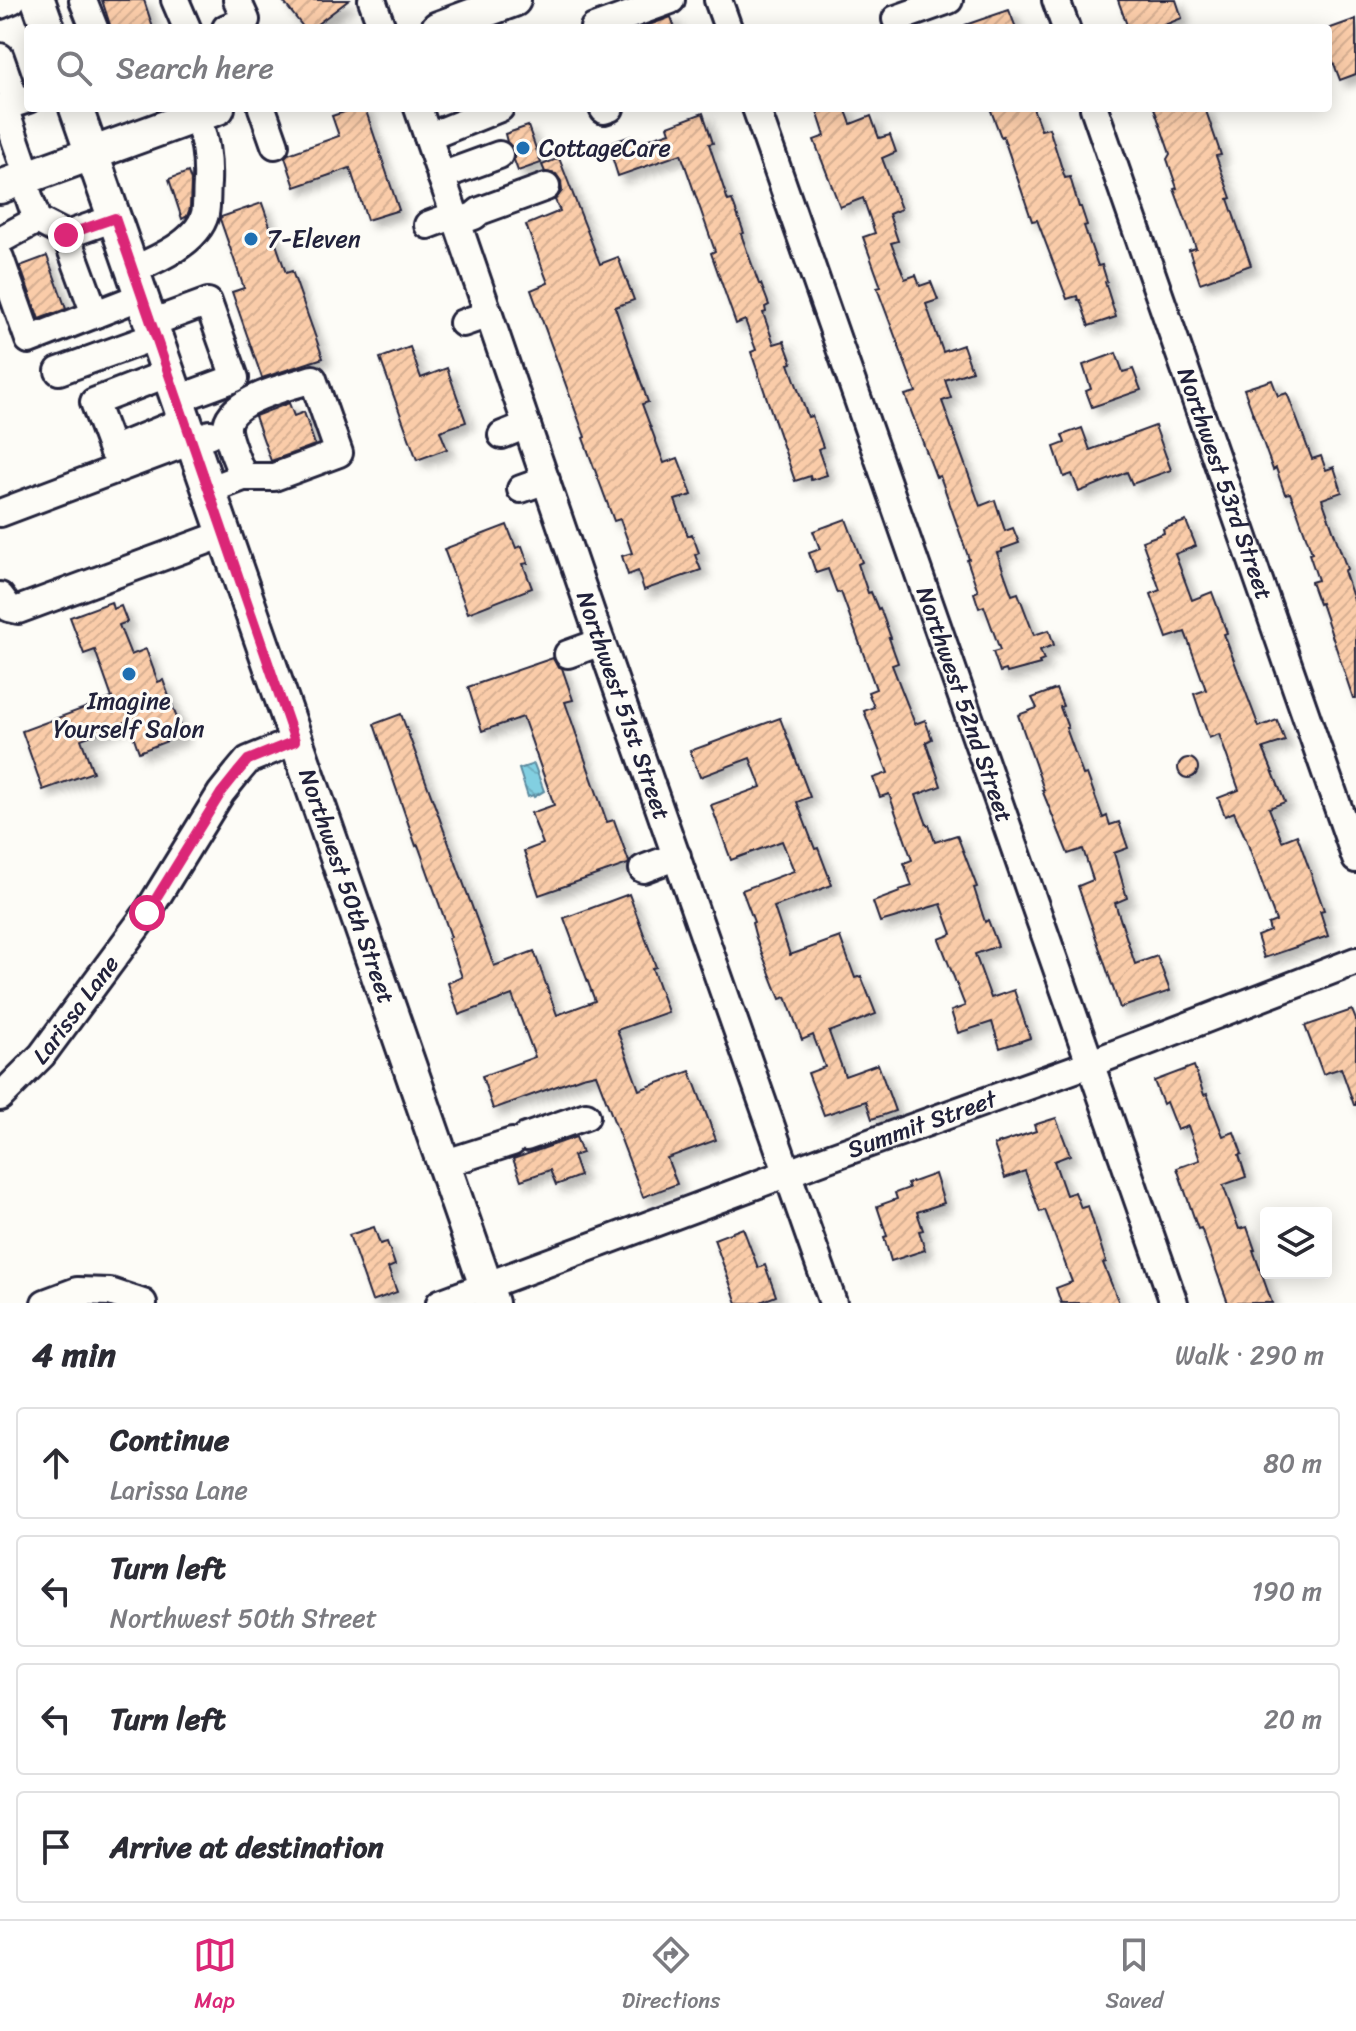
<!DOCTYPE html>
<meta charset="utf-8">
<style>
:root{--surface:#fff;--page:#f2f2f3;--text:#2b2b33;--muted:#7c7c81;--line:#e1e1e2;--accent:#db2777}
body{margin:0;font-family:Sriracha,sans-serif;background:var(--page);color:var(--text)}
.controls{position:absolute;right:24px;bottom:24px;display:grid;overflow:hidden;border-radius:8px;box-shadow:0 4px 20px #0003}
.controls button{width:72px;height:72px;display:grid;place-items:center;padding:0;border:0;border-bottom:2px solid var(--line);background:var(--surface);color:var(--text);font:40px sans-serif}
.stop{position:absolute;width:24px;height:24px;margin:-18px;border:6px solid #db2777;border-radius:50%;background:#fff}
.stop.end{background:#db2777;border-color:#fff;box-shadow:0 2px 8px #0008}
.list{margin:0;padding:0;list-style:none}
h2{display:flex;justify-content:space-between;align-items:center;height:104px;margin:0;padding:0 32px;font-size:34px}
h2 small{font-size:26px;font-weight:400;color:var(--muted)}
.list li{display:grid;grid-template-columns:52px 1fr auto;gap:24px;align-items:center;box-sizing:border-box;height:112px;margin:0 16px 16px;padding:0 16px;border:2px solid var(--line);border-radius:8px}
.list b{display:block;font-size:30px;white-space:nowrap}
.list p{margin:0;font-size:26px;white-space:nowrap;color:var(--muted)}
.list em{font-size:26px;font-style:normal;color:var(--muted)}
.icon{flex:none;width:44px;height:44px;fill:none;stroke:currentColor;stroke-width:2;stroke-linecap:round;stroke-linejoin:round}
.map{position:relative;flex:none;width:1356px;height:1303px;overflow:hidden}
.search{position:absolute;background:var(--surface);box-shadow:0 4px 20px #0003;left:24px;right:24px;top:24px;height:88px;display:flex;align-items:center;gap:20px;box-sizing:border-box;padding:0 28px;border-radius:8px;color:var(--muted);font-size:30px}
.sheet{height:616px;background:var(--surface)}
nav{display:flex;justify-content:space-around;align-items:center;box-sizing:border-box;height:112px;border-top:2px solid var(--line);background:var(--surface);font-size:22px;color:var(--muted)}
nav a{display:grid;justify-items:center;gap:4px}
nav .on{color:var(--accent)}
.map>svg:first-child{display:block}
</style>
<div class="map">
<svg width="1356" height="1303" viewBox="0 0 1356 1303">
<defs>
<pattern id="water-waves" width="16" height="10" patternUnits="userSpaceOnUse" patternTransform="scale(2)"><rect width="16" height="10" fill="#82cfe1"/><path d="M0 5q4-4 8 0t8 0" fill="none" stroke="#70b1c2"/></pattern>
<pattern id="building-hatch" width="6" height="6" patternUnits="userSpaceOnUse" patternTransform="scale(2)"><rect width="6" height="6" fill="#facca9"/><path d="M-1 1l2-2M0 6l6-6M5 7l2-2" fill="none" stroke="#d6af92"/></pattern>
<filter id="shadow"><feDropShadow dx="7" dy="7" stdDeviation="4" flood-color="#0004"/></filter>
</defs>
<rect width="100%" height="100%" fill="#fdfcf7"/>
<filter id="ink" filterUnits="userSpaceOnUse"><feTurbulence type="fractalNoise" baseFrequency=".0125" numOctaves="2"/><feDisplacementMap in="SourceGraphic" scale="16" xChannelSelector="R" yChannelSelector="G"/><feConvolveMatrix kernelMatrix="1 2 1 2 8 2 1 2 1" color-interpolation-filters="sRGB"/></filter>
<g filter="url(#ink)">
<!-- water -->
<polygon fill="url(#water-waves)" stroke="#5c8a9f" stroke-width="2" points="534,764 544,791 534,797 533,795 528,797 519,769"/>
<!-- building -->
<g fill="url(#building-hatch)" stroke="#22223b" stroke-width="2" filter="url(#shadow)">
<polygon points="102,0 144,0 153,28 111,28"/>
<polygon points="282,0 349,0 312,28 304,28"/>
<polygon points="1118,0 1176,0 1182,18 1157,28 1128,28"/>
<polygon points="1009,10 1016,28 965,28 965,25"/>
<polygon points="671,17 675,28 641,28"/>
<polygon points="1356,19 1356,74 1340,80 1328,48 1328,29"/>
<polygon points="356,108 365,108 399,210 367,220 350,168 295,187 285,157 288,154 339,136 332,116"/>
<polygon points="816,108 845,108 851,124 871,116 879,138 890,135 896,152 882,158 901,209 889,214 898,241 891,243 905,279 916,275 920,286 931,282 938,300 926,304 943,352 963,345 972,371 945,380 951,398 942,401 980,506 995,500 1005,531 1013,528 1019,543 1002,549 1002,552 997,553 1012,595 1018,593 1034,635 1049,630 1054,645 1040,650 1044,660 1039,662 1040,664 1007,673 1006,670 1000,672 993,652 1000,650 984,606 979,608 974,593 978,591 967,560 969,559 940,476 936,477 905,395 916,392 877,288 881,287 863,237 875,233 863,198 840,207 814,140 825,136"/>
<polygon points="990,108 1033,108 1041,130 1049,128 1065,178 1070,177 1079,207 1081,207 1087,225 1084,226 1098,266 1102,265 1107,281 1105,282 1116,317 1089,326 1080,300 1078,300 1077,296 1067,299 1037,220 1032,221 1003,136 1001,137"/>
<polygon points="1154,108 1205,108 1221,155 1216,156 1231,198 1228,199 1251,265 1200,283 1189,250 1196,248 1174,189 1177,188 1167,159 1170,154"/>
<polygon points="703,113 713,143 709,144 728,201 732,200 744,233 741,234 759,284 761,284 769,305 765,307 766,312 763,313 774,344 784,341 792,363 789,364 808,417 812,416 823,447 818,449 827,475 811,480 810,476 795,481 751,352 756,350 745,320 736,324 711,253 715,251 681,154 618,176 608,144 631,136 634,144 670,132 668,126"/>
<polygon points="528,126 541,163 518,171 514,160 514,150 507,142 505,134"/>
<polygon points="559,158 600,264 618,257 634,300 615,307 648,402 642,404 664,463 678,458 692,495 675,500 688,536 692,534 699,553 695,555 701,570 644,590 638,571 628,575 622,556 632,553 620,519 614,521 583,438 585,437 531,290 548,283 526,225 560,211 555,200 562,191 561,181 556,174 545,172 542,165"/>
<polygon points="188,172 191,181 190,208 187,216 182,219 169,179"/>
<polygon points="262,203 286,273 292,271 323,358 262,378 232,292 244,288 220,219 221,217"/>
<polygon points="47,256 66,309 39,319 20,266"/>
<polygon points="410,347 421,378 447,368 466,422 440,431 447,449 417,460 380,358"/>
<polygon points="1116,353 1123,372 1133,369 1141,390 1092,407 1086,391 1091,389 1083,365"/>
<polygon points="1272,380 1278,396 1287,393 1312,459 1321,456 1326,470 1334,467 1342,492 1322,499 1347,569 1344,571 1356,606 1356,698 1353,698 1321,603 1319,604 1311,582 1318,580 1309,554 1312,553 1296,508 1290,493 1285,494 1276,468 1273,470 1244,389"/>
<polygon points="289,403 294,416 304,412 315,445 271,461 255,416"/>
<polygon points="1155,426 1171,470 1132,484 1127,472 1079,492 1072,474 1064,477 1054,447 1065,443 1062,435 1082,428 1090,450"/>
<polygon points="846,519 862,562 858,564 868,593 871,592 878,609 880,608 891,638 889,638 898,663 892,665 915,724 925,720 932,739 926,742 941,786 916,795 927,825 929,825 935,842 957,835 977,887 974,888 985,922 988,920 998,946 975,954 991,998 1014,990 1030,1038 1000,1048 992,1022 958,1033 951,1011 965,1006 939,939 952,934 941,904 880,922 873,902 900,892 899,890 912,886 904,863 912,860 889,794 880,797 873,778 888,773 864,711 874,707 868,692 876,689 841,592 837,593 828,569 816,573 809,553 820,549 813,531"/>
<polygon points="1186,521 1196,546 1175,554 1192,600 1212,592 1227,633 1224,634 1259,727 1277,720 1285,741 1263,748 1285,802 1269,808 1282,841 1297,835 1324,910 1320,911 1328,936 1264,958 1257,936 1270,931 1268,924 1276,921 1246,839 1234,812 1225,816 1218,798 1239,790 1219,734 1209,738 1194,694 1206,690 1185,632 1167,638 1151,594 1160,590 1142,541 1164,533 1163,529"/>
<polygon points="507,525 516,548 522,546 528,563 523,564 532,588 468,613 444,549"/>
<polygon points="111,602 113,609 121,606 127,622 119,625 131,655 146,649 158,682 163,680 183,735 139,752 128,721 81,739 93,772 43,790 22,731 112,698 95,650 84,654 70,617"/>
<polygon points="553,658 557,666 562,668 573,700 565,702 607,822 614,820 629,862 628,864 539,895 524,851 543,844 531,813 554,805 523,717 482,731 468,687"/>
<polygon points="1056,689 1063,706 1060,707 1068,728 1066,728 1083,775 1087,774 1103,818 1107,816 1110,825 1119,822 1128,848 1114,853 1127,898 1115,903 1135,964 1157,956 1170,991 1120,1008 1078,886 1093,880 1083,849 1068,854 1042,790 1044,790 1018,715 1037,708 1032,698"/>
<polygon points="401,714 494,966 534,951 557,1015 595,1001 564,918 629,894 656,967 652,968 668,1012 617,1030 639,1090 690,1071 716,1140 667,1158 677,1184 643,1197 596,1074 582,1077 493,1109 482,1076 535,1057 512,995 459,1015 448,983 462,977 448,938 451,937 418,845 416,846 374,724"/>
<polygon points="780,718 810,797 797,802 815,849 818,848 832,885 774,907 790,955 840,937 855,978 861,976 876,1014 829,1032 845,1076 878,1064 895,1111 872,1119 866,1101 824,1115 808,1073 825,1067 813,1035 802,1040 786,997 780,999 756,938 752,923 754,922 742,890 794,871 782,841 731,860 711,805 761,787 750,758 700,777 690,751"/>
<circle cx="1188" cy="768" r="10"/>
<polygon points="1352,1010 1356,1020 1356,1105 1354,1105 1341,1068 1323,1074 1305,1026"/>
<polygon points="1194,1066 1204,1095 1207,1094 1223,1136 1234,1132 1242,1154 1239,1155 1246,1177 1223,1185 1239,1229 1247,1227 1255,1250 1253,1250 1272,1303 1228,1303 1201,1228 1198,1229 1177,1168 1200,1160 1188,1126 1177,1130 1166,1102 1163,1104 1154,1081"/>
<polygon points="1056,1118 1070,1155 1054,1161 1066,1195 1075,1192 1081,1208 1088,1206 1106,1262 1103,1263 1119,1303 1061,1303 1056,1288 1072,1282 1045,1210 1040,1212 1025,1171 1005,1178 994,1145 1036,1131 1034,1125"/>
<polygon points="576,1137 582,1153 573,1156 580,1176 556,1185 550,1170 521,1180 513,1159"/>
<polygon points="935,1174 944,1203 917,1212 923,1230 919,1231 925,1250 891,1261 884,1237 887,1236 877,1206 897,1199 895,1193 909,1188 907,1184"/>
<polygon points="374,1227 380,1244 387,1242 395,1265 388,1268 397,1292 372,1301 349,1235"/>
<polygon points="743,1228 758,1268 765,1265 776,1296 758,1303 737,1303 714,1239"/>
</g>
<g fill="none" stroke-linecap="round" stroke-linejoin="round">
<defs>
<g id="minor">
<polyline points="83,0 94,28"/>
<polyline points="175,0 187,28"/>
<polyline points="372,0 382,28"/>
<polyline points="718,0 728,28"/>
<polyline points="1056,0 1066,28"/>
<polyline points="0,5 12,0"/>
<polyline points="896,19 949,0"/>
<polyline points="226,28 246,20 237,0"/>
<polyline points="594,28 671,0"/>
<polyline points="0,57 16,103 28,99"/>
<polyline points="0,108 4,107 28,177"/>
<polyline points="262,108 275,145"/>
<path id="s1" d="M418,108L601,642L833,1303"/>
<polyline points="603,108 604,110 610,108"/>
<path id="s2" d="M756,108L1174,1303"/>
<path id="s3" d="M1094,108L1356,859"/>
<polyline points="428,137 500,108"/>
<polyline points="441,176 499,155"/>
<polyline points="23,179 37,220 66,235 115,218"/>
<polyline points="457,222 474,216 480,211 546,187"/>
<polyline points="428,225 455,215"/>
<polyline points="66,235 95,314"/>
<polyline points="0,240 37,220"/>
<polyline points="0,258 29,340 142,296"/>
<path d="M133,270C156,260 198,242 205,214C207,204 206,193 207,183C208,158 205,140 197,116"/>
<polyline points="151,323 208,302 235,378 178,399"/>
<polyline points="463,323 489,314"/>
<polyline points="59,371 156,336"/>
<polyline points="169,373 94,402 112,450 185,420"/>
<polyline points="502,435 527,425"/>
<polyline points="521,489 546,480"/>
<path d="M209,490L243,477H274L339,453L313,379C291,386 224,400 227,430C228,442 239,465 243,477"/>
<polyline points="0,513 210,434"/>
<polyline points="0,596 9,608 18,610 224,534"/>
<polyline points="568,654 601,642"/>
<polyline points="643,869 677,856"/>
<path id="s4" d="M0,1097L42,1055L147,913L221,793L237,773L248,760L295,741"/>
<polyline points="526,1137 586,1116"/>
<polyline points="443,1164 512,1142"/>
<polyline points="45,1303 77,1291 110,1292 143,1303"/>
<path id="s5" d="M440,1303L828,1158L1089,1064L1356,961"/>
</g>
<g id="major">
<polyline points="38,0 48,28"/>
<polyline points="438,28 514,0"/>
<path id="s6" d="M76,108L492,1303"/>
<polyline points="0,187 218,108"/>
</g>
</defs>
<!-- minor casing -->
<use href="#minor" stroke="#22223b" stroke-width="32"/>
<!-- major casing -->
<use href="#major" stroke="#22223b" stroke-width="38"/>
<!-- minor -->
<use href="#minor" stroke="#fdfcf7" stroke-width="26"/>
<!-- major -->
<use href="#major" stroke="#fdfcf7" stroke-width="32"/>
</g>
</g>
<g fill="none" stroke-linecap="round" stroke-linejoin="round" filter="url(#ink)">
<!-- route -->
<polyline stroke="#db2777" stroke-width="10" points="66,235 115,218 295,741 248,760 237,773 221,793 147,913"/>
</g>
<!-- markers -->
<g fill="#1f6fb2" stroke="#fdfcf7" stroke-width="3">
<circle cx="523" cy="148" r="8"/>
<circle cx="251" cy="239" r="8"/>
<circle cx="129" cy="674" r="8"/>
</g>
<g text-anchor="middle" stroke-width="6" stroke-linejoin="round" paint-order="stroke">
<!-- poi labels -->
<g font-size="24" fill="#22223b" stroke="#fdfcf7" text-anchor="start">
<text x="539" y="156">CottageCare</text>
<text x="267" y="247">7-Eleven</text>
<text x="129" y="709" text-anchor="middle">Imagine<tspan x="129" dy="28">Yourself Salon</tspan></text>
</g>
<!-- street labels -->
<g font-size="24" fill="#22223b" stroke="#fdfcf7">
<text dy="8" stroke="none"><textPath href="#s3" startOffset="398">Northwest 53rd Street</textPath></text>
<text dy="8" stroke="none"><textPath href="#s1" startOffset="632">Northwest 51st Street</textPath></text>
<text dy="8" stroke="none"><textPath href="#s2" startOffset="632">Northwest 52nd Street</textPath></text>
<text dy="8" stroke="none"><textPath href="#s6" startOffset="824">Northwest 50th Street</textPath></text>
<text dy="8" stroke="none"><textPath href="#s4" startOffset="116">Larissa Lane</textPath></text>
<text dy="8" stroke="none"><textPath href="#s5" startOffset="514">Summit Street</textPath></text>
</g>
</g>
</svg>
<div class="controls">
<button><svg class="icon" aria-label="layers" viewBox="0 0 24 24"><path d="M12 4l9 5-9 5-9-5zM3 14l9 5 9-5"/></svg></button>
</div>
<div class="stop" style="left:147px;top:913px"></div>
<div class="stop end" style="left:66px;top:235px"></div>
<div class="search"><svg class="icon" aria-label="search" viewBox="0 0 24 24"><circle cx="10" cy="10" r="6"/><path d="M15 15l6 6"/></svg>Search here</div>
</div>
<section class="sheet">
<h2>4 min<small>Walk · 290 m</small></h2>
<ul class="list">
<li><svg class="icon" aria-label="ahead" viewBox="0 0 24 24"><path d="M12 20V5M6 11l6-6 6 6"/></svg><div><b>Continue</b><p>Larissa Lane</p></div><em>80 m</em></li>
<li><svg class="icon" aria-label="left" viewBox="0 0 24 24"><path d="M17 20v-9H6M10 6l-5 5 5 5"/></svg><div><b>Turn left</b><p>Northwest 50th Street</p></div><em>190 m</em></li>
<li><svg class="icon" aria-label="left" viewBox="0 0 24 24"><path d="M17 20v-9H6M10 6l-5 5 5 5"/></svg><div><b>Turn left</b></div><em>20 m</em></li>
<li><svg class="icon" aria-label="arrive" viewBox="0 0 24 24"><path d="M6 21V4h12l-3 4 3 4H6"/></svg><div><b>Arrive at destination</b></div></li>
</ul>
</section>
<nav>
<a class="on"><svg class="icon" aria-label="map" viewBox="0 0 24 24"><path d="M3 6l6-2 6 2 6-2v14l-6 2-6-2-6 2zM9 4v14M15 6v14"/></svg>Map</a>
<a><svg class="icon" aria-label="directions" viewBox="0 0 24 24"><path d="M12 3l9 9-9 9-9-9zM9 14v-3h6M13 9l2 2-2 2"/></svg>Directions</a>
<a><svg class="icon" aria-label="saved" viewBox="0 0 24 24"><path d="M7 4h10v16l-5-4-5 4z"/></svg>Saved</a>
</nav>
